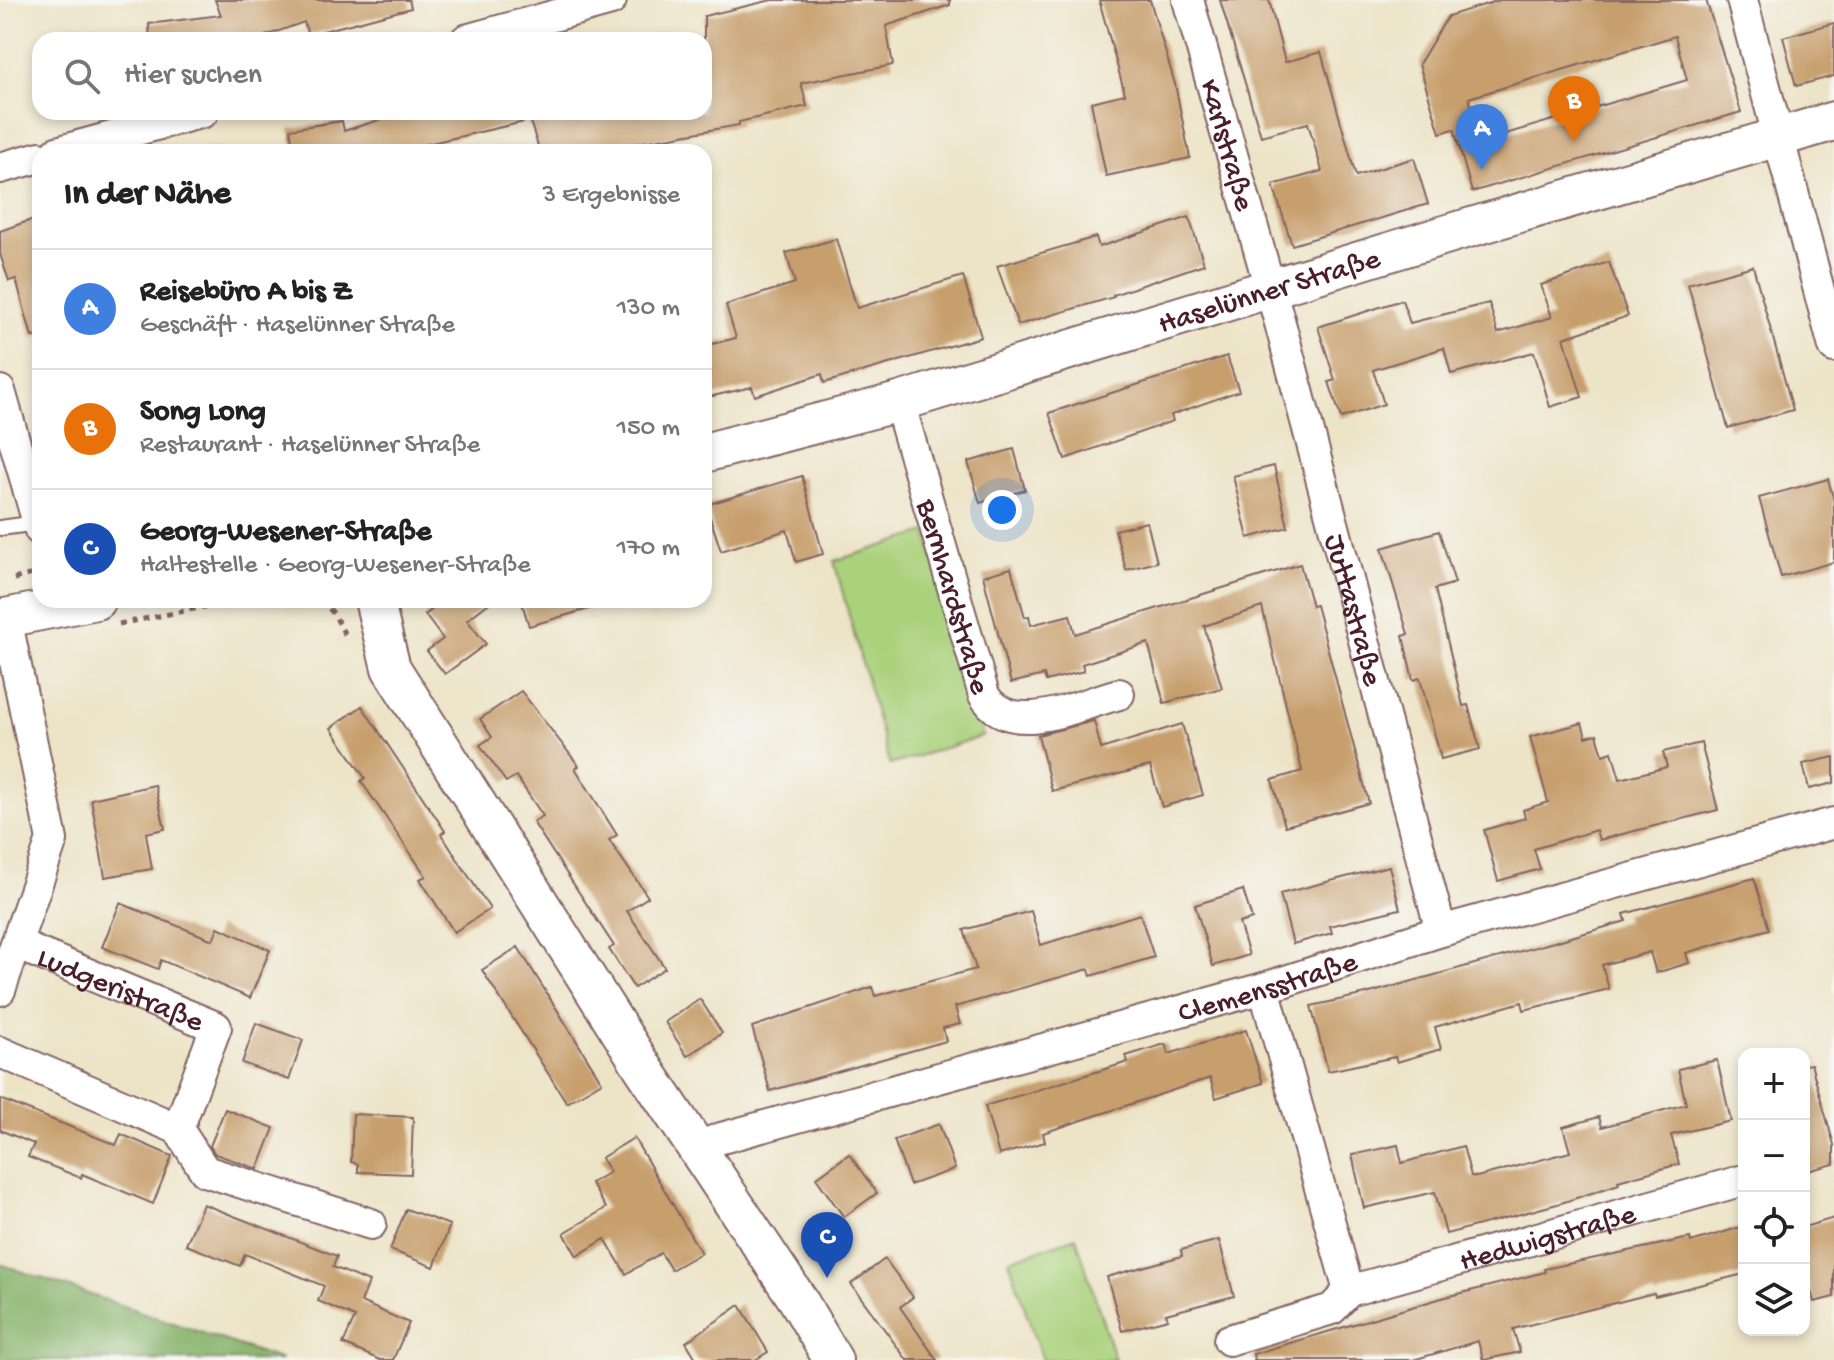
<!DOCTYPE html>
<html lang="de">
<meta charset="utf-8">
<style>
:root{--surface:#fff;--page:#f6f6f6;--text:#222;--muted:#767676;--line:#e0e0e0;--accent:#1a73e8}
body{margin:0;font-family:"Gochi Hand",sans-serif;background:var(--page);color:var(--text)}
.controls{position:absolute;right:24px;bottom:24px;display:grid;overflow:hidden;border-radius:16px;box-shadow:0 4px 12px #0003}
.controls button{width:72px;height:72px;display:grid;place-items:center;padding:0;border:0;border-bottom:2px solid var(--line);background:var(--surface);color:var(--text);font:40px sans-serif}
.you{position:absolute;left:1002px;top:510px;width:28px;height:28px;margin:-20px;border:6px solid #fff;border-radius:50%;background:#1a73e8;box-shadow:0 0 0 12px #1a73e833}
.badge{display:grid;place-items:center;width:52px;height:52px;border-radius:50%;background:var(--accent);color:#fff;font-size:26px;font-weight:700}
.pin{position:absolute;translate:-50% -66px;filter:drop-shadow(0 2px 4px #0008)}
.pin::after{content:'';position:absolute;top:42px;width:28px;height:24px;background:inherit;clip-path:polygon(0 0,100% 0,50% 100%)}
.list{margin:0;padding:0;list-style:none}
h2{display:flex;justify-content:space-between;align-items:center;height:104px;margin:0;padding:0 32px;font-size:34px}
h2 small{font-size:26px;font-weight:400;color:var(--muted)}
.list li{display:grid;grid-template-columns:52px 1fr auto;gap:24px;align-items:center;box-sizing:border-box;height:120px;padding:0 32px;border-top:2px solid var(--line)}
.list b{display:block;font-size:30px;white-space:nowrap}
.list p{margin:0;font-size:26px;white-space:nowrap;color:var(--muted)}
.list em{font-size:26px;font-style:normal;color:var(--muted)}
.icon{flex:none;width:44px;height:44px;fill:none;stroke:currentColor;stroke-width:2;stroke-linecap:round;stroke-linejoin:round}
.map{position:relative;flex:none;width:1834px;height:1360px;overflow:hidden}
.search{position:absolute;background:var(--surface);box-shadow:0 4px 12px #0003;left:32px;top:32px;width:680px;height:88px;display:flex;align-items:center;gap:20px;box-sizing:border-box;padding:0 28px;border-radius:24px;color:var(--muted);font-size:30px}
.panel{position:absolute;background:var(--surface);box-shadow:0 4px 12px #0003;left:32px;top:144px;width:680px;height:464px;border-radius:24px}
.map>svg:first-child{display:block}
</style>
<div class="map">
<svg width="1834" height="1360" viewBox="0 0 1834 1360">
<rect width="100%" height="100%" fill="#f6f6f2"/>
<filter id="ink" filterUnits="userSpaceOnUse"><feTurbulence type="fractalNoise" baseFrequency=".0125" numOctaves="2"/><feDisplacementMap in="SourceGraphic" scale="16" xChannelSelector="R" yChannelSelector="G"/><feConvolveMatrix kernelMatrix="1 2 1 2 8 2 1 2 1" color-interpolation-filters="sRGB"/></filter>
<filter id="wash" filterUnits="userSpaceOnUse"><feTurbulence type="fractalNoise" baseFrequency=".006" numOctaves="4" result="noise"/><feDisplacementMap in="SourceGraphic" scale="32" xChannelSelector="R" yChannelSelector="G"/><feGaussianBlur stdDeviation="1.8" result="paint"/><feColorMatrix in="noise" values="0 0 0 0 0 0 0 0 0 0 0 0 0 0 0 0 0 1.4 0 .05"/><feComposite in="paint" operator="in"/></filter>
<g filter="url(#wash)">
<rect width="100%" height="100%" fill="#ede4c8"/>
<!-- green -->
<g fill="#aad17b" stroke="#7a7853" stroke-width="2">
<polygon points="927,532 983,736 890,765 834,561"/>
<polygon points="1076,1237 1115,1360 1042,1360 1009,1260"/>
</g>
<!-- forest -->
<polygon fill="#87b36b" stroke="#68694b" stroke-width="2" points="0,1264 282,1360 0,1360"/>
<g id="blocks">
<!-- building -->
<g fill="#c79f6d" fill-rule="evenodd">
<polygon points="215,0 409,0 411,8 308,35 304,22 254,40 150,40 149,24 221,15"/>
<polygon points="772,0 950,0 950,5 886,26 893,65 801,83 807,106 739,122 739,125 610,148 612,152 540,152 527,112 704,112 704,16"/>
<polygon points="1099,0 1150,0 1175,84 1190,158 1106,176 1091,102 1125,94"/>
<polygon points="1220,0 1269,0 1285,62 1321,52 1356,176 1414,158 1428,204 1292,245 1273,185 1322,171 1308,123 1261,136"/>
<path d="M1500,0H1706L1741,112L1472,192L1454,129L1440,133L1419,64L1448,16ZM1675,36L1687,80L1482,141L1469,98Z"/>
<polygon points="1834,23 1834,76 1796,86 1783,37"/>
<polygon points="405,112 523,112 524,122 418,146 419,152 294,152 290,129 342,121 344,131"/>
<polygon points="40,217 40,336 32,337 16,279 9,281 0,254 0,231"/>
<polygon points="1189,217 1204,264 1113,295 1114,297 1018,325 997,266 1096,237 1099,247"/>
<polygon points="836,239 857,308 963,276 981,337 824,383 822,374 755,396 752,387 704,398 704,346 736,338 726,305 795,283 786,253"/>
<polygon points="1609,262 1628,316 1564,338 1582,397 1550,407 1534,352 1451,374 1444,348 1373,370 1384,404 1341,418 1329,382 1335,380 1318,327 1402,300 1410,323 1489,303 1498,333 1552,317 1541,285"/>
<polygon points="1753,266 1793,410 1728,428 1688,284"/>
<polygon points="1227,356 1239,391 1171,415 1173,421 1065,459 1049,413"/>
<polygon points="1014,449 1025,490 980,503 968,462"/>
<polygon points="1274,466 1288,527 1248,538 1233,476"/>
<polygon points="802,476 823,554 796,562 787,530 721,551 706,505"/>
<polygon points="1828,479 1834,501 1834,562 1781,577 1759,498"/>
<polygon points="1147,522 1157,562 1126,570 1115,530"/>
<polygon points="1439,531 1455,583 1435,589 1463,706 1468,705 1480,749 1441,759 1420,678 1413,680 1403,636 1408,634 1382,548"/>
<polygon points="1300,564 1312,606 1316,605 1369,803 1285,826 1272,780 1302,771 1262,607 1204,626 1222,688 1164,703 1148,643 1082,664 1084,671 1046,681 1044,675 1011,683 983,576 1011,568 1025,617 1029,616 1031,625 1070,615 1075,634"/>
<polygon points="444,600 493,600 467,620 486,644 445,674 427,651 443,639 425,615"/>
<polygon points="521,600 594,600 595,607 529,626"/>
<polygon points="521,691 579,766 575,768 617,835 609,840 648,897 627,911 665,968 634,988 609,949 614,946 533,822 543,816 516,776 506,782 480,745 492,737 480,719"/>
<polygon points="362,706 445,831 441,834 490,909 454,932 420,879 426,876 361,781 365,778 331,728"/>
<polygon points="1094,721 1101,749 1182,724 1203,795 1162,807 1150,766 1052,791 1038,735"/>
<polygon points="1582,723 1586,737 1597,734 1603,755 1612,752 1620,779 1667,767 1663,752 1701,743 1718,810 1599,840 1596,830 1534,849 1540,869 1498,881 1484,830 1525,818 1523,810 1548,802 1530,737"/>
<polygon points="1834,757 1834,783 1809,789 1803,764"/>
<polygon points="155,785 165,829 146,833 152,869 105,877 91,799"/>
<polygon points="1389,866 1400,909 1330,926 1332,933 1293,944 1280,894"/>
<polygon points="1754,878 1769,929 1686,953 1689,963 1656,973 1650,952 1602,965 1609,989 1524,1010 1522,1002 1435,1027 1441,1049 1397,1062 1395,1057 1328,1071 1311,1006 1366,994 1561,940 1626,921 1624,914"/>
<polygon points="1243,890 1252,919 1239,923 1249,955 1213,966 1195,905"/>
<polygon points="120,903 213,940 218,927 270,950 250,998 161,960 158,969 102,947"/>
<polygon points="1031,911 1041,945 1140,914 1154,957 1091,976 1089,969 955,1007 960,1024 943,1028 946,1041 770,1091 752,1027 872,987 875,996 976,969 964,930"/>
<polygon points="518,947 602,1082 567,1103 482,970"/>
<polygon points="700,999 722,1033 687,1056 665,1022"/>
<polygon points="256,1023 303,1040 289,1080 242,1063"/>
<polygon points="1246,1030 1263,1083 1216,1098 1210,1078 1043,1133 1045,1142 999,1155 985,1106 1128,1062 1126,1056 1165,1044 1169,1054"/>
<polygon points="1717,1060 1731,1121 1671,1135 1679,1164 1618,1181 1619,1184 1561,1203 1446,1234 1435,1192 1364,1208 1352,1155 1398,1145 1402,1163 1463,1146 1471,1176 1477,1177 1570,1152 1563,1127 1599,1117 1602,1127 1686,1104 1678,1069"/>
<polygon points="1811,1064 1834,1145 1834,1164 1804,1172 1804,1065"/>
<polygon points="0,1099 116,1145 121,1134 172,1156 153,1204 82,1174 81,1178 28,1157 34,1144 0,1130"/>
<polygon points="225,1109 274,1128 258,1169 215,1154 210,1146"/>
<polygon points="353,1114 413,1117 411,1174 358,1172 358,1164 351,1162"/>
<polygon points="939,1124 955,1169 910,1185 894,1140"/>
<polygon points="634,1138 701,1253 671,1270 661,1253 626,1274 605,1239 577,1256 564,1233 606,1208 591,1183 610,1172 601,1158"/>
<polygon points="849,1154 877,1193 844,1217 816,1178"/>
<polygon points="203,1204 337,1256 333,1267 369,1282 361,1302 409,1323 393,1360 380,1360 343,1344 355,1317 318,1301 324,1286 245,1254 240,1266 186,1245"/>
<polygon points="406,1209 450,1225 434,1267 390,1250"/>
<polygon points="1834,1218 1834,1297 1814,1302 1804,1266 1804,1227"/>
<polygon points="1744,1226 1744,1274 1655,1296 1654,1293 1513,1329 1520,1352 1483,1360 1478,1341 1413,1360 1254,1360 1253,1354 1442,1298 1545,1272 1544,1269 1690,1238 1691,1242"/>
<polygon points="1219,1240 1234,1296 1166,1314 1168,1319 1122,1331 1107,1277 1182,1256 1181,1250"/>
<polygon points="885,1259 913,1297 900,1307 937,1360 907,1360 851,1284"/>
<polygon points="740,1305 768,1352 755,1360 697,1360 686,1342"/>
</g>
</g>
</g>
<g filter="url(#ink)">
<use href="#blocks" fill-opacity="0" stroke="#836462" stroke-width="2"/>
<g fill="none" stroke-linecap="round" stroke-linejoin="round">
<defs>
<polyline id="service" points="0,528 38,523"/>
<g id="minor">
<path id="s1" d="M1188,0L1280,323L1441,931"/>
<polyline points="1742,0 1834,347"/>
<polyline points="466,40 611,0"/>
<polyline points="57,152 203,112"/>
<polyline points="0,168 40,157"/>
<polyline points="0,391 40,530"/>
<path id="s2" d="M899,402L984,695C1010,740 1080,704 1119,694"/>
<path id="s3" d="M16,944L216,1027L178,1129"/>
<polyline points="1264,988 1349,1291"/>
<polyline points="0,990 52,840 6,618"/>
<polyline points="0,1052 178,1129 205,1171 371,1224"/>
<path id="s4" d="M698,1148L718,1139L1264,988L1441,931L1834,823"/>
<path id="s5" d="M1229,1340L1332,1309L1349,1291L1744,1180"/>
</g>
<g id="tertiary">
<path id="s6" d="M704,453L899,402L1458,231L1834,121"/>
<polyline points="374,600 391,668 644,1069 798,1300 833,1360"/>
<polyline points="0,619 96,600"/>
</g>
</defs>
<!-- service casing -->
<use href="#service" stroke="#836462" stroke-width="18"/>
<!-- minor casing -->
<use href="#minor" stroke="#836462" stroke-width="34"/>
<!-- tertiary casing -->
<use href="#tertiary" stroke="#836462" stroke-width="42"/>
<!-- path -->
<g stroke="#836462" stroke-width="5" stroke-dasharray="6 6" stroke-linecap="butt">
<polyline points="14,579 40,572"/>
<polyline points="321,600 334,614 345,635"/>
<polyline points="119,624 239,600"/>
</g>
<!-- service -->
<use href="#service" stroke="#fff" stroke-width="14"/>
<!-- minor -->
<use href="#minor" stroke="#fff" stroke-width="30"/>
<!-- tertiary -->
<use href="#tertiary" stroke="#fff" stroke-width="38"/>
</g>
</g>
<g text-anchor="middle" stroke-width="6" stroke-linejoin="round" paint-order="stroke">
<!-- street labels -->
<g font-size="30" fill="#4a1f2b" stroke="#f6f6f2">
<text dy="10" stroke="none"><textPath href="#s1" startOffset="150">Karlstraße</textPath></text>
<text dy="10" stroke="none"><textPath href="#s6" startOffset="588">Haselünner Straße</textPath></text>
<text dy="10" stroke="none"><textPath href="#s2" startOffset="202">Bernhardstraße</textPath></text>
<text dy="10" stroke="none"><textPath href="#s1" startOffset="632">Juttastraße</textPath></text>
<text dy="10" stroke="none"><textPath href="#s4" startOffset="592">Clemensstraße</textPath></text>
<text dy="10" stroke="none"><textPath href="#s3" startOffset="114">Ludgeristraße</textPath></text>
<text dy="10" stroke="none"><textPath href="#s5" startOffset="338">Hedwigstraße</textPath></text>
</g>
</g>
</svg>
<div class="controls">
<button>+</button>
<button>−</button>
<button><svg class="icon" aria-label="locate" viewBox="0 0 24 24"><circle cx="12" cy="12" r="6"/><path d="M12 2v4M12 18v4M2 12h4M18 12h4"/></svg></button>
<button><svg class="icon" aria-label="layers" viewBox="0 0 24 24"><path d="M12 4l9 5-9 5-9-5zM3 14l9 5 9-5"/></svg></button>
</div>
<div class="you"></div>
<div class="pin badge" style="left:1482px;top:170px;background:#3f7fe0">A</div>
<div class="pin badge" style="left:1574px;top:142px;background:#e8710a">B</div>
<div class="pin badge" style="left:827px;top:1278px;background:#1a4fb4">C</div>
<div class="search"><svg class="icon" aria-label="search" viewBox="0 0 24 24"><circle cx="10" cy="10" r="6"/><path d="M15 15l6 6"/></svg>Hier suchen</div>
<section class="panel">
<h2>In der Nähe<small>3 Ergebnisse</small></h2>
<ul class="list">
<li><span class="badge" style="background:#3f7fe0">A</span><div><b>Reisebüro A bis Z</b><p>Geschäft · Haselünner Straße</p></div><em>130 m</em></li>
<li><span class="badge" style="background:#e8710a">B</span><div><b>Song Long</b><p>Restaurant · Haselünner Straße</p></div><em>150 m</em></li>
<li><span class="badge" style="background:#1a4fb4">C</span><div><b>Georg-Wesener-Straße</b><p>Haltestelle · Georg-Wesener-Straße</p></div><em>170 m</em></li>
</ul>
</section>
</div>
